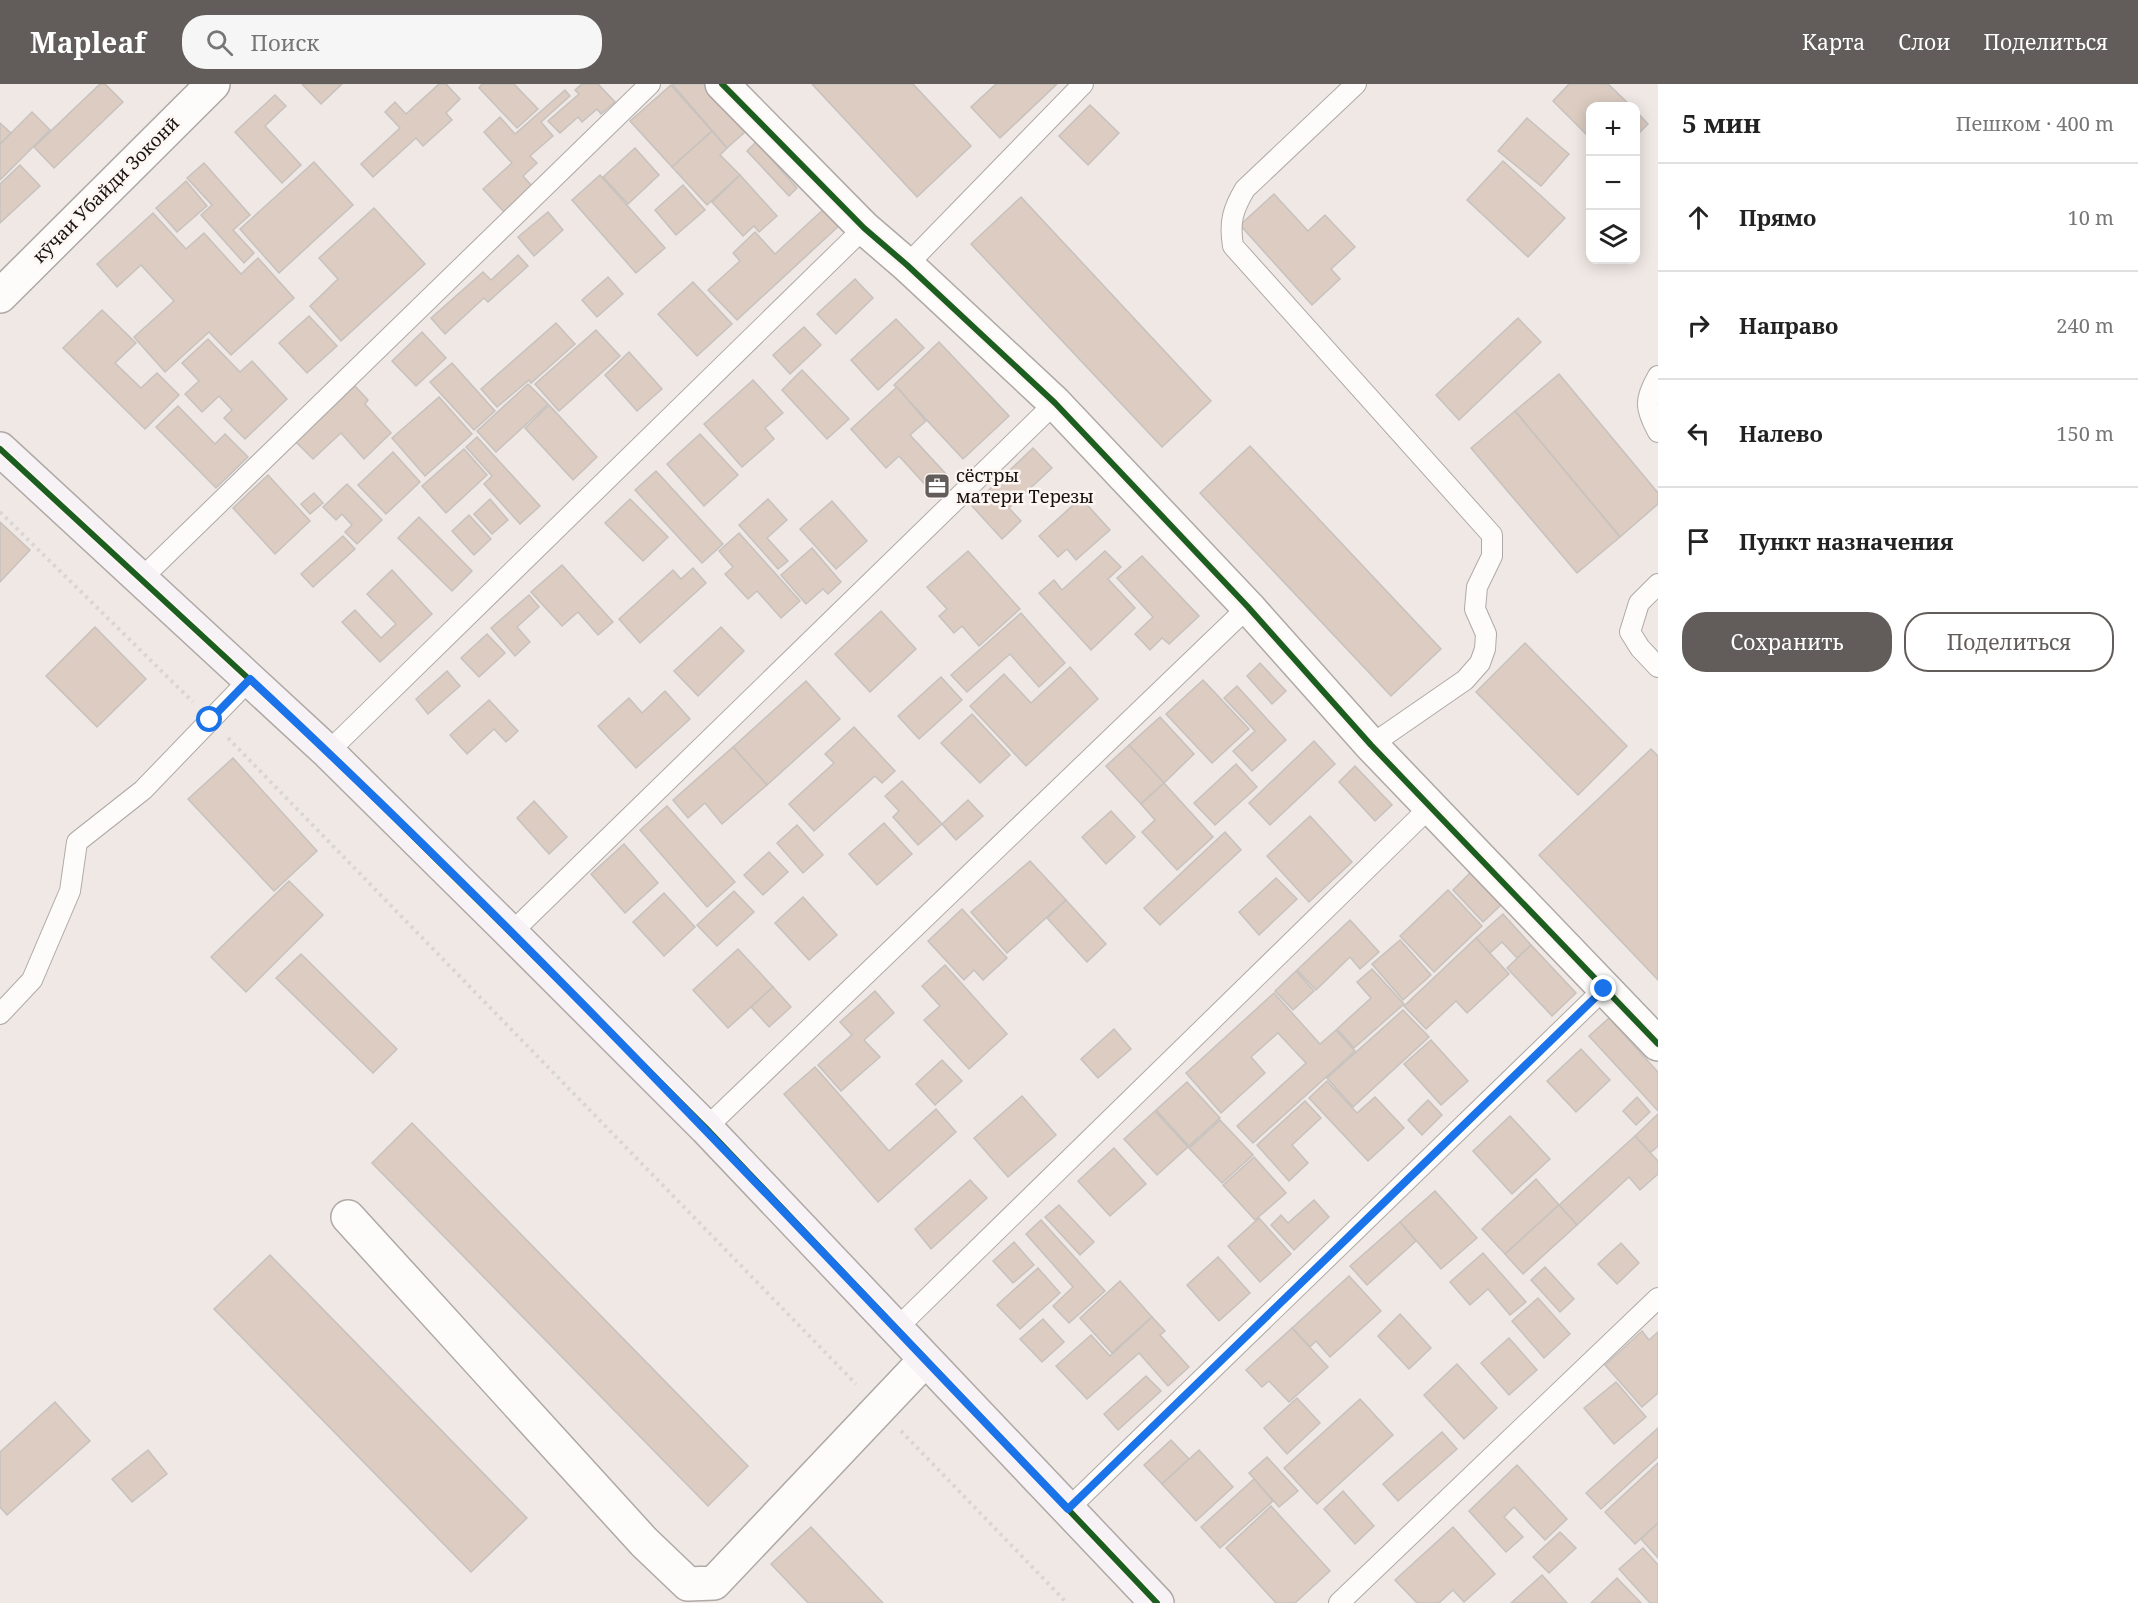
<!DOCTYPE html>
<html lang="ru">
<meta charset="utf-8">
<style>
:root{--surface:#fff;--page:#f6f6f6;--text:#222;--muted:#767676;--line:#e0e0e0;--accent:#625d5a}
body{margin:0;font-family:"Noto Serif",serif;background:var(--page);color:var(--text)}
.controls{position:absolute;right:18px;top:18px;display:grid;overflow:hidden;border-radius:12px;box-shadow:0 3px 15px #0003}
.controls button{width:54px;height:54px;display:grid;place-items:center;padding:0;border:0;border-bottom:2px solid var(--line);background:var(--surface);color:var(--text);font:30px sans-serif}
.stop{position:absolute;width:18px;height:18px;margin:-14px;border:4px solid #1a73e8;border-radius:50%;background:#fff}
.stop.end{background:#1a73e8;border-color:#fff;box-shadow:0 2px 6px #0008}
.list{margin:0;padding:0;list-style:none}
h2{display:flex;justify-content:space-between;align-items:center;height:78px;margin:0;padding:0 24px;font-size:26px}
h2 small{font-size:20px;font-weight:400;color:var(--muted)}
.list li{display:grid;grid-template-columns:39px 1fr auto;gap:18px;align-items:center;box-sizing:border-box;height:108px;padding:0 24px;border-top:2px solid var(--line)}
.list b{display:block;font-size:22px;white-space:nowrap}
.list em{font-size:20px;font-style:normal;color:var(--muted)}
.actions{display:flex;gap:12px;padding:18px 24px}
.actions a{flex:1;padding:14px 0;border:2px solid var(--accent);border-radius:24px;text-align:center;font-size:21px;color:var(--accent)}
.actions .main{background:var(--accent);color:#fff}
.icon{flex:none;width:33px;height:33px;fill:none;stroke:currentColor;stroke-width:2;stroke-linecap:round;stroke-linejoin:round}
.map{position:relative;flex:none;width:1658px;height:1519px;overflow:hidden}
header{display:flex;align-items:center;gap:36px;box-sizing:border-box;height:84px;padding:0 30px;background:var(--accent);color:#fff}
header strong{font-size:28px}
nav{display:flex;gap:33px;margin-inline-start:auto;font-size:21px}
.search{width:420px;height:54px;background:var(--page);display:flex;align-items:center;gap:15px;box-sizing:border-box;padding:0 21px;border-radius:24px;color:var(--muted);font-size:22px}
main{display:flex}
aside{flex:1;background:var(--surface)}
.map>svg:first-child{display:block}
</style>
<header>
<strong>Mapleaf</strong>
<div class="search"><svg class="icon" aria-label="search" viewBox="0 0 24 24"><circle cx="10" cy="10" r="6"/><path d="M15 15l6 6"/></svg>Поиск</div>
<nav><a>Карта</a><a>Слои</a><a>Поделиться</a></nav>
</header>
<main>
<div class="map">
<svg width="1658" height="1519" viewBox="0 0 1658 1519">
<rect width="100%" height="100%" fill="#f0e8e4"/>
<!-- building -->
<g fill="#dcccc2" stroke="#c7c2be" stroke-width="1.5">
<polygon points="100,0 105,0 123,18 54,84 34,63"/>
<polygon points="302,0 342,0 321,20"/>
<polygon points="439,0 446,0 460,15 446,29 452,36 423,62 416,54 373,93 361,80 400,44 385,28 395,18 406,30"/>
<polygon points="482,0 514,0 538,25 517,44 479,4"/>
<polygon points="582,0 598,0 615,18 601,30 597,25 582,38 578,33 560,49 548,37 579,10 575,6"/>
<polygon points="672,0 713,0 752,42 727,64"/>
<polygon points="812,0 913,0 971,62 917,113"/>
<polygon points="996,0 1057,0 1000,54 971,23"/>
<polygon points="1569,0 1608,0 1631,22 1590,22 1590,54 1553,17"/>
<polygon points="671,1 712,47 672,83 630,37"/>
<polygon points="565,6 570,12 541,38 553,52 530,72 537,79 523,92 532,102 504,128 483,105 512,79 484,48 500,33 515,50"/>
<polygon points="275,11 286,22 265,42 301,81 282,99 235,48"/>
<polygon points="1090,21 1119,49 1088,81 1059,52"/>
<polygon points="1636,27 1648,40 1636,52"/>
<polygon points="32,28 50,46 0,96 0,60"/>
<polygon points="1527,34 1569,70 1541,102 1498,67"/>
<polygon points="0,39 11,49 0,60"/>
<polygon points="712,47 727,64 720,71 740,91 707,121 672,83"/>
<polygon points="756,58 797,104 789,112 747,67"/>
<polygon points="635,64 659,91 628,120 603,93"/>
<polygon points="1503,77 1565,134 1528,173 1467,116"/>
<polygon points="314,78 353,121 279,189 240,145"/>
<polygon points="204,79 250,131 233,146 254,169 244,179 201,131 212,121 187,94"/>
<polygon points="20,81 40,102 0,139 0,100"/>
<polygon points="600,91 665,164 636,189 572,116"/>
<polygon points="740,91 777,132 759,148 754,142 743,152 712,118"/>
<polygon points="186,97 207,122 177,148 156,124"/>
<polygon points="683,101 705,126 676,151 655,126"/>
<polygon points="1274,110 1308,147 1325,131 1355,163 1331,185 1340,195 1312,221 1240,141"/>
<polygon points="1021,113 1211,317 1162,363 971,160"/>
<polygon points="827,122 842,139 737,236 708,206 740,177 733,169 755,148 775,170"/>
<polygon points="374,124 425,180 341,257 310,222 338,195 319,174"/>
<polygon points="548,128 563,146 534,172 518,153"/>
<polygon points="153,129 186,165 204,149 241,190 258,174 294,214 231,271 209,248 165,288 134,253 174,217 141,181 117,203 97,180"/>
<polygon points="518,171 528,182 488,218 484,214 445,250 431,234 483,188 491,196"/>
<polygon points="608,193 623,210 597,233 582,216"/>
<polygon points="855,195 873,214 836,250 817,230"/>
<polygon points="693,198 732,240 697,272 658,230"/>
<polygon points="102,226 136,259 115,279 141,304 157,289 179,311 145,345 63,264"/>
<polygon points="309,232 337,262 307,289 279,259"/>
<polygon points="1518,234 1541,258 1459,336 1436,311"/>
<polygon points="896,235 924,264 878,306 851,276"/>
<polygon points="556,239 575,260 531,299 529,296 497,323 481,305"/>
<polygon points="804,243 821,261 790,290 773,271"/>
<polygon points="596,246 620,272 559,327 535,300"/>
<polygon points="422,248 446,274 416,302 392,277"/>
<polygon points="208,255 240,288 252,277 287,315 245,355 224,334 232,326 219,312 202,328 185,310 199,297 182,279"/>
<polygon points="939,258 1009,332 963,375 894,301"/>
<polygon points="629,268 662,305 637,327 605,291"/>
<polygon points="452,279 495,327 474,346 430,298"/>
<polygon points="802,286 849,335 827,355 782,306"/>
<polygon points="1559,290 1658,409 1658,420 1620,453 1515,327"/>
<polygon points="753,296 783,329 765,344 774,355 742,383 704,340"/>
<polygon points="528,300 548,320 496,368 477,347"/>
<polygon points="355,302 368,316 365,320 391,349 364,375 341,349 313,375 296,358"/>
<polygon points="897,303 926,337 910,351 946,390 929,405 899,372 886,384 851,345"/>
<polygon points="439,313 472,350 425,392 392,354"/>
<polygon points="549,321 597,373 573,396 525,344"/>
<polygon points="178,322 215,360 225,350 248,373 216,404 156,343"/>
<polygon points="1515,327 1620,453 1577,489 1471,364"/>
<polygon points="700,350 738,391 704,422 667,380"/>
<polygon points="477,353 540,422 520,440 484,400 492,392 466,363"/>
<polygon points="1250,362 1441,565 1391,612 1200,409"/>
<polygon points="1033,364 1052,384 1009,424 1021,437 1002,455 972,422"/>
<polygon points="464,365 487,391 446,429 422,402"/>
<polygon points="393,368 420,398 386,430 358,401"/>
<polygon points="656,387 723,460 702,479 635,406"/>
<polygon points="268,391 310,437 275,470 233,424"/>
<polygon points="347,400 382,436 357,460 345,448 352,441 342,430 336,436 323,423"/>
<polygon points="314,409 323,419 310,430 301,420"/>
<polygon points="1081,414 1110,446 1076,476 1067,465 1058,473 1039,452"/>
<polygon points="490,415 508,436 492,450 474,430"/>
<polygon points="630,415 668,453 643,477 605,439"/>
<polygon points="768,415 787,436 767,454 788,477 778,485 739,441"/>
<polygon points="832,417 867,457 836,485 800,445"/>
<polygon points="469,431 491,455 474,471 452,447"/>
<polygon points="419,433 472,487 452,507 398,454"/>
<polygon points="0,438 30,466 0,498"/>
<polygon points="739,449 800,517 781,534 757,507 748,515 725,490 733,483 719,467"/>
<polygon points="343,452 355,465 313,503 301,490"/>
<polygon points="812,464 841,498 828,510 823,505 806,520 781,491"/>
<polygon points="968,467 1020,525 979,562 962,542 954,549 939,532 947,525 927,503"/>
<polygon points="1105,467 1121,483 1108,495 1135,524 1091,566 1039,509 1054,496 1062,506"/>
<polygon points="1142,472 1199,532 1169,560 1162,554 1150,566 1135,550 1153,533 1117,494"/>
<polygon points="562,481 613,538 598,551 578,528 562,542 531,508"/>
<polygon points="693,484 706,499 640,559 619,535 673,486 681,495"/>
<polygon points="392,486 432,530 380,578 342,538 355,526 381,554 396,540 367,510"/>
<polygon points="529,511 539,523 517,543 530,558 515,572 491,544"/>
<polygon points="881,527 916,565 870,608 835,570"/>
<polygon points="1021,529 1065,579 1039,603 1010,570 967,608 951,591"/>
<polygon points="95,543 146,595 97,643 46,592"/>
<polygon points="721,543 744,567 698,612 674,587"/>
<polygon points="487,550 505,569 479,593 461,574"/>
<polygon points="1525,559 1627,662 1578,711 1476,608"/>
<polygon points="1260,579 1286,607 1272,620 1247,592"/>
<polygon points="1070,583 1098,615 1026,682 970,622 1004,590 1031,619"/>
<polygon points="447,587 460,602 428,630 416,615"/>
<polygon points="941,593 962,616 919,655 898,632"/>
<polygon points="1203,596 1249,645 1212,679 1166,630"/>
<polygon points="806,597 840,635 767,701 733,663"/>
<polygon points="1237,602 1286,656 1252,687 1233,667 1255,647 1224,614"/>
<polygon points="665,607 690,635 636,684 598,642 629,614 642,629"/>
<polygon points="489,616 518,647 506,658 494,645 467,670 450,651"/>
<polygon points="972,630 1010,671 980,699 941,659"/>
<polygon points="1160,633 1194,670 1164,699 1129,661"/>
<polygon points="854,643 895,687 882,699 875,692 814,747 789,720 834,679 825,670"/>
<polygon points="1314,657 1335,680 1270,741 1249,719"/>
<polygon points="1129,661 1164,699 1141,720 1106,682"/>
<polygon points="733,663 767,701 722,740 705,719 688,734 673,716"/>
<polygon points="1651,665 1658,672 1658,896 1539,771"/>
<polygon points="233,674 317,767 274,807 188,715"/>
<polygon points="1236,680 1257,703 1215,741 1194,719"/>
<polygon points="1355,682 1392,721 1375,737 1339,698"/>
<polygon points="902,697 942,740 918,761 893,733 899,727 885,712"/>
<polygon points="1164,699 1213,753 1177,786 1142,748 1155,736 1141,720"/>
<polygon points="968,716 983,732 956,756 942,740"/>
<polygon points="534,717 567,753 549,770 517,734"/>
<polygon points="667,722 735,798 707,823 640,746"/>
<polygon points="1111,727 1135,753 1106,780 1082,753"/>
<polygon points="1310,732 1352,778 1309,818 1267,772"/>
<polygon points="884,739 912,770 877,801 849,770"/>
<polygon points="797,741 823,771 803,789 777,759"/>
<polygon points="1225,748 1241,766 1160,841 1144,824"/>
<polygon points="624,760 658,799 625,829 591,790"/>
<polygon points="769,768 788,788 763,811 744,791"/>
<polygon points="1030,777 1066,816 1007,869 971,828"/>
<polygon points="1471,788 1502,820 1483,838 1453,806"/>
<polygon points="1276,794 1297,815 1259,851 1239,828"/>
<polygon points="289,797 323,831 246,908 211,873"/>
<polygon points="1448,806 1482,842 1434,888 1400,852"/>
<polygon points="734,807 754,828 717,862 697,841"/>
<polygon points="664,809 695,843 664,872 633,838"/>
<polygon points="803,813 837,851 809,876 775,839"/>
<polygon points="1066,816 1106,860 1087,878 1047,834"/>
<polygon points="962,825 1007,874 983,896 974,886 964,896 928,857"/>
<polygon points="1503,830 1531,861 1517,874 1502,858 1490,869 1476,854"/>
<polygon points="1350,836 1379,868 1360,885 1350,873 1316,906 1297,886"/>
<polygon points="1476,854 1509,890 1467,929 1456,917 1426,945 1404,922"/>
<polygon points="1400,856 1431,891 1403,916 1372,880"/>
<polygon points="1531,861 1576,909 1552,932 1507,884"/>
<polygon points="738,865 773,903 728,944 693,906"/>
<polygon points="301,870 397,965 373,989 276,894"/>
<polygon points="945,881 1007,950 969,985 924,936 940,922 922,902"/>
<polygon points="1372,885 1404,920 1354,964 1337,945 1371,914 1357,898"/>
<polygon points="1296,887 1314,907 1293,926 1275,907"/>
<polygon points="773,903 791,923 769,943 751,923"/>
<polygon points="875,907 894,929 864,956 880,973 841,1007 818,981 852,951 840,938"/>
<polygon points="1274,909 1320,960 1336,946 1355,967 1253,1059 1237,1042 1306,979 1278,949 1251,973 1265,989 1221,1029 1186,989"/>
<polygon points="1403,926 1429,953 1353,1023 1327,994"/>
<polygon points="1609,934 1658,988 1658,1027 1589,952"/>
<polygon points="1114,945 1131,965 1098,994 1081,975"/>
<polygon points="1431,956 1468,997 1441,1021 1404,980"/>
<polygon points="1581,965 1610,996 1576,1028 1547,997"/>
<polygon points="942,976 962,997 935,1021 916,1000"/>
<polygon points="815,983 889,1067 936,1025 956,1048 878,1118 784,1010"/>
<polygon points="1327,997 1357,1029 1375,1013 1404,1044 1368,1077 1309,1014"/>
<polygon points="1187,998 1220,1034 1189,1062 1156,1026"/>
<polygon points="1022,1012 1056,1051 1008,1093 974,1054"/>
<polygon points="1637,1013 1650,1028 1636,1041 1623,1027"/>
<polygon points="1428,1016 1442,1031 1422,1051 1408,1036"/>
<polygon points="1305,1017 1321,1034 1292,1061 1308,1079 1289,1097 1257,1061"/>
<polygon points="1155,1027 1188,1063 1157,1091 1124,1055"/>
<polygon points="1658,1030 1658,1062 1650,1069 1635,1052"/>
<polygon points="1510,1032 1550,1075 1512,1110 1473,1067"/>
<polygon points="1220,1036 1253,1071 1222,1099 1189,1064"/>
<polygon points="412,1039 748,1382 708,1422 372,1079"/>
<polygon points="1635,1052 1658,1077 1658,1090 1640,1106 1629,1093 1577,1141 1559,1121"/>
<polygon points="1114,1064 1146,1100 1110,1132 1078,1097"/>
<polygon points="1254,1073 1286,1109 1255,1136 1223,1101"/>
<polygon points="1536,1095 1559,1121 1505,1170 1482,1145"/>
<polygon points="970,1096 987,1114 931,1165 915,1145"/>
<polygon points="1435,1107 1477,1154 1441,1185 1400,1138"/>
<polygon points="1314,1116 1329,1133 1294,1166 1271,1141 1281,1131 1288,1139"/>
<polygon points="1059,1121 1094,1158 1080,1171 1045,1133"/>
<polygon points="1559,1121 1577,1141 1523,1190 1505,1170"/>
<polygon points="1259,1134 1291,1170 1260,1198 1228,1162"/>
<polygon points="1041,1136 1105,1207 1069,1239 1053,1222 1073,1203 1026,1150"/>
<polygon points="1400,1138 1416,1157 1367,1201 1350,1182"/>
<polygon points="1014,1158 1034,1181 1013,1199 993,1177"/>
<polygon points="1621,1159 1639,1179 1617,1200 1598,1180"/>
<polygon points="1483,1169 1526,1218 1510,1231 1488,1205 1470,1221 1450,1198"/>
<polygon points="270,1171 527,1434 471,1488 214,1225"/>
<polygon points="1218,1173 1250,1209 1219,1237 1187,1201"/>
<polygon points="1545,1183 1574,1215 1560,1228 1531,1196"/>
<polygon points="1038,1184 1060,1209 1020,1245 997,1221"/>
<polygon points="1349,1192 1381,1227 1330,1273 1316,1257 1310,1263 1292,1244"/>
<polygon points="1120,1197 1152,1233 1112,1269 1080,1234"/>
<polygon points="1538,1214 1570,1250 1544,1274 1512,1237"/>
<polygon points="1400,1230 1431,1264 1409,1285 1378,1252"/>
<polygon points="1152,1233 1165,1247 1160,1251 1189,1283 1168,1302 1139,1269 1087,1315 1056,1282 1091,1251 1110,1272"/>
<polygon points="1043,1235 1064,1258 1042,1278 1020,1255"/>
<polygon points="1292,1244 1328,1283 1289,1318 1269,1297 1262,1303 1246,1286"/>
<polygon points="1642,1247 1649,1256 1658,1248 1658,1309 1642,1323 1605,1281"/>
<polygon points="1509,1254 1537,1286 1509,1311 1481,1279"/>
<polygon points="1457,1280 1497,1324 1464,1355 1424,1311"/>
<polygon points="1146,1292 1161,1307 1118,1346 1104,1330"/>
<polygon points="1616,1298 1646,1333 1614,1360 1584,1324"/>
<polygon points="1297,1314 1320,1339 1287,1370 1264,1344"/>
<polygon points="1360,1315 1393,1351 1317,1420 1284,1384"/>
<polygon points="55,1318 90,1357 7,1431 0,1423 0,1368"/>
<polygon points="1658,1344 1658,1373 1601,1425 1586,1409"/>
<polygon points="1442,1348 1457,1365 1398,1417 1383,1400"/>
<polygon points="1171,1356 1189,1375 1162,1400 1144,1381"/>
<polygon points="148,1366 167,1390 132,1418 112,1395"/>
<polygon points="1199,1366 1233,1403 1196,1437 1162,1400"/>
<polygon points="1267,1373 1298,1407 1279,1423 1249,1389"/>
<polygon points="1658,1379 1658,1439 1635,1460 1605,1428"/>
<polygon points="1517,1381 1567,1435 1545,1456 1514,1423 1504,1433 1523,1453 1506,1468 1469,1427"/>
<polygon points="1254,1395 1273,1417 1220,1464 1201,1443"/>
<polygon points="1343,1407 1374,1442 1355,1460 1324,1425"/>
<polygon points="1271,1422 1330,1487 1295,1519 1276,1519 1226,1464"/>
<polygon points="1658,1439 1658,1474 1641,1455"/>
<polygon points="811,1443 883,1519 808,1519 771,1480"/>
<polygon points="1453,1443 1495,1490 1464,1518 1453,1506 1439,1519 1417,1519 1395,1496"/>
<polygon points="1560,1448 1576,1464 1549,1489 1533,1473"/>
<polygon points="1643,1464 1658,1481 1658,1519 1650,1519 1619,1485"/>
<polygon points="1542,1491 1567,1519 1511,1519"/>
<polygon points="1617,1494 1641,1519 1591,1519"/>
</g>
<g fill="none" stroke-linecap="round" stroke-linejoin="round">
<defs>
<g id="lane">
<path d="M1356,0L1245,105C1233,125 1229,138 1233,162L1492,451V472L1477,503L1475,525L1486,550L1485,565L1480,579L1465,596L1371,661"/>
<polyline points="907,181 1083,0"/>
<path d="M1658,292C1644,316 1645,324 1658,348"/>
<polyline points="142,494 650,0"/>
<polyline points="1658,500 1639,519 1630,548 1640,564 1658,583"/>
<polyline points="328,668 864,144"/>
<polyline points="511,849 1055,319"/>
<polyline points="0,930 32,896 70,807 77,758 143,706 250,595"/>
<polyline points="706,1044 1248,523"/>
<polyline points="896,1245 1430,723"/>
<polyline points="1068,1425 1604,905"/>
<polyline points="1339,1519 1658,1214"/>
</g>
<g id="street">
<polyline points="722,0 864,144 907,181 1055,319 1248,523 1371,661 1658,960"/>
<polyline points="0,212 213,0"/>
<polyline points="348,1133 644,1458 688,1500 714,1499 925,1276"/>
</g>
<polyline id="secondary" points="0,365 328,668 511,849 706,1044 1157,1519"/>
</defs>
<!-- lane casing -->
<use href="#lane" stroke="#afa9a6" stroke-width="22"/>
<!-- street casing -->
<use href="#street" stroke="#afa9a6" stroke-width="36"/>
<!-- secondary casing -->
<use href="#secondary" stroke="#afa9a6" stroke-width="36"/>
<!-- path -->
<g stroke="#d8d6d5" stroke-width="4" stroke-dasharray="3 4.5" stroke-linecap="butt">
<polyline points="0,428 193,618"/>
<polyline points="228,654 856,1300"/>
<polyline points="901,1347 1067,1519"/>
</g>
<!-- lane -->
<use href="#lane" stroke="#fdfcfb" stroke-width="20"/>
<!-- street -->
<use href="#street" stroke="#fdfcfb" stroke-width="33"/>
<!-- secondary -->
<use href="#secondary" stroke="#f7f2f5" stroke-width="33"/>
<defs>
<g id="cycleway">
<polyline points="722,0 864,144 907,181 1055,319 1248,523 1371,661 1658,960"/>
<polyline points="0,365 328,668 511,849 706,1044 1157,1519"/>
</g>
</defs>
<!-- cycleway casing -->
<use href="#cycleway" stroke="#fdf5f1" stroke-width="10"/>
<!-- cycleway -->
<use href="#cycleway" stroke="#1b5e20" stroke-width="6"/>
</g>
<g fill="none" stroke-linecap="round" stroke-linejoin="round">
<!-- route -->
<path stroke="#1a73e8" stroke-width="8" d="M210,636L250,595C535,860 799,1145 1068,1425L1604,905"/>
</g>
<!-- icons -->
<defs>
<symbol id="office-square" viewBox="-11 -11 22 22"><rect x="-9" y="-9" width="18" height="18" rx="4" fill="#625d5a" stroke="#fdf5f1"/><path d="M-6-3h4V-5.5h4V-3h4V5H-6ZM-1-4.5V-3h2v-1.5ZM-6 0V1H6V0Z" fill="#fff"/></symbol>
</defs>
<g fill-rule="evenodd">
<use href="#office-square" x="922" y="387" width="30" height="30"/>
</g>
<g text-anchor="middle" stroke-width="5" stroke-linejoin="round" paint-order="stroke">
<!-- street labels -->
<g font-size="18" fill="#16120f" stroke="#fdf5f1">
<text transform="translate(106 106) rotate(-45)" y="6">кӯчаи Убайди Зоконӣ</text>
</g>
<!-- poi labels -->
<g font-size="18" fill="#16120f" stroke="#fdf5f1" text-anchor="start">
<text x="956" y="398">сёстры<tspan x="956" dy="21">матери Терезы</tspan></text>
</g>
</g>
</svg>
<div class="controls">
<button>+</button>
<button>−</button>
<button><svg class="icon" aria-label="layers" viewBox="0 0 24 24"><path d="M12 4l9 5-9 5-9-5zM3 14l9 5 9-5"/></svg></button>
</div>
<div class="stop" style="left:210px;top:636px"></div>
<div class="stop end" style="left:1604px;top:905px"></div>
</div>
<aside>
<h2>5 мин<small>Пешком · 400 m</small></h2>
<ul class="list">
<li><svg class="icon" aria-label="ahead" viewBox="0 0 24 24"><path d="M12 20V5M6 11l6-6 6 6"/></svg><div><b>Прямо</b></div><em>10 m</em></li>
<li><svg class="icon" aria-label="right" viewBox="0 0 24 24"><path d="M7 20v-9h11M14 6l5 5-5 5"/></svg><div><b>Направо</b></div><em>240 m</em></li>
<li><svg class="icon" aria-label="left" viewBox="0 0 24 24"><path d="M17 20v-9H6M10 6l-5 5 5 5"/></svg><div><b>Налево</b></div><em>150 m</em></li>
<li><svg class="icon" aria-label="arrive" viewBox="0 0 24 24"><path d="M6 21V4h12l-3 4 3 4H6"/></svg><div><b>Пункт назначения</b></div></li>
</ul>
<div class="actions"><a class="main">Сохранить</a><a>Поделиться</a></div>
</aside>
</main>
